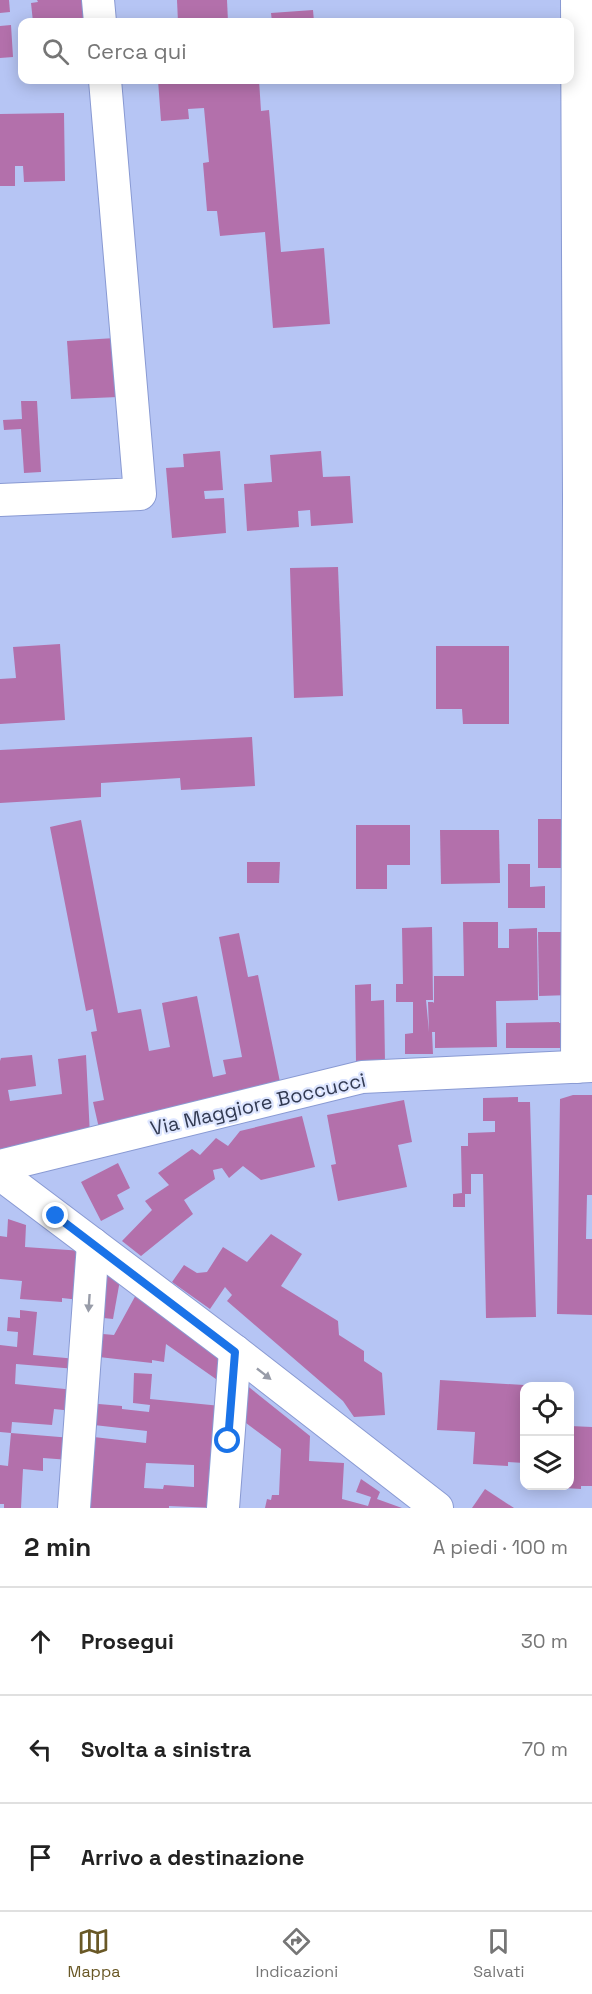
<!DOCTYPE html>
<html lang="it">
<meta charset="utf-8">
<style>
:root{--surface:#fff;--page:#f6f6f6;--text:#222;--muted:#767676;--line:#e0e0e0;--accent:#695826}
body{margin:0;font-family:"Space Grotesk",sans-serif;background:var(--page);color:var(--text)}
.controls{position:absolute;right:18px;bottom:18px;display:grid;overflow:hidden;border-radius:12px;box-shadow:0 3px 15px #0003}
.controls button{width:54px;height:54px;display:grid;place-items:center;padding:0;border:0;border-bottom:2px solid var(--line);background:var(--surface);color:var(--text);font:30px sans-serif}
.stop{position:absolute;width:18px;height:18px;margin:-14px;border:4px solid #1a73e8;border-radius:50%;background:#fff}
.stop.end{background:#1a73e8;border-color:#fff;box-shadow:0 2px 6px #0008}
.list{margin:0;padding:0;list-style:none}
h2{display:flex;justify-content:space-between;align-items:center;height:78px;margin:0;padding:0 24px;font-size:26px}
h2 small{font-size:20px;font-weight:400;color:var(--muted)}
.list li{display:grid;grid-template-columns:39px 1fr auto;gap:18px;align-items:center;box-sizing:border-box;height:108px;padding:0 24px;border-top:2px solid var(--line)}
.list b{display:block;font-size:22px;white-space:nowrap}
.list em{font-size:20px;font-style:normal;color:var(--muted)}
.icon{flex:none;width:33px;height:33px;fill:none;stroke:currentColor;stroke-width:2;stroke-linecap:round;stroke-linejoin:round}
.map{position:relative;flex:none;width:592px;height:1508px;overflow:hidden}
.search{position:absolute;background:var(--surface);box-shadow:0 3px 15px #0003;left:18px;right:18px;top:18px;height:66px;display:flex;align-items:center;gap:15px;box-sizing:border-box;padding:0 21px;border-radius:12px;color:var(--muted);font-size:22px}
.sheet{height:402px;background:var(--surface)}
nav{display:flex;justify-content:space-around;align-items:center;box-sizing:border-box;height:84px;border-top:2px solid var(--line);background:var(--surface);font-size:16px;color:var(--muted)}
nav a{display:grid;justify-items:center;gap:3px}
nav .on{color:var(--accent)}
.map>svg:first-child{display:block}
</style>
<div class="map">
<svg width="592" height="1508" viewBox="0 0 592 1508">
<rect width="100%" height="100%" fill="#b6c5f4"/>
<!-- building -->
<g fill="#b370ab" fill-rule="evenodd">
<polygon points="0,0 9,0 10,12 0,13"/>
<polygon points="37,0 82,0 84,22 33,22 31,3 38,2"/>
<polygon points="177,0 227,0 228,22 178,22"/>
<polygon points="313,10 314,22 272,22 271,13"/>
<polygon points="11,25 13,57 0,58 0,26"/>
<polygon points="158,80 259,80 261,111 269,110 281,252 324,248 330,324 273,328 265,232 220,236 217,211 207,211 203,163 209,162 204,108 188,109 189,119 161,121"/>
<polygon points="64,113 65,181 24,182 23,166 15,166 15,186 0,186 0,114"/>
<polygon points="115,338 118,397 71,399 67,341"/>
<polygon points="21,401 37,401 41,472 24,473 21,429 4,430 3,420 22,419"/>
<polygon points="220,451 223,490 204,491 205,499 224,498 226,533 172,538 166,468 184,467 183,454"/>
<polygon points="321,451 323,477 350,476 353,523 311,526 310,510 298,511 299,527 247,531 244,484 272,482 270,455"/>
<polygon points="338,567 343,696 294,698 290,568"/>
<polygon points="60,644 65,720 0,724 0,679 16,678 13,647"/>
<polygon points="436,646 509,646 509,724 463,724 462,709 436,709"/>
<polygon points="252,737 255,786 181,790 180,778 101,783 101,797 0,803 0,750"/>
<rect x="538" y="819" width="33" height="49"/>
<polygon points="81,820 118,1013 141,1009 149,1051 170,1047 162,1003 197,996 213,1077 226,1074 223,1060 242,1057 219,937 239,933 248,977 258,975 280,1082 136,1116 139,1130 101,1137 93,1102 104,1100 91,1032 97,1031 93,1009 86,1011 50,827"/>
<polygon points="356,825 410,825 410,865 387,865 387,889 356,889"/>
<polygon points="440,830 499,830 500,883 441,884"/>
<polygon points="247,862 280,862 279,883 247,883"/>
<polygon points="508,864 530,864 530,887 545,886 545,908 508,908"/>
<polygon points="463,922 498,922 498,948 509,948 509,929 537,928 538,1000 496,1001 497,1047 435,1048 435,1032 432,1032 433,1054 405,1054 405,1034 413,1033 413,1002 396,1002 396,984 403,984 402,928 432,927 433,1000 426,1000 429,1032 428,1002 433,1002 434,1003 434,976 464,976"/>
<polygon points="538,932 570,932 571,995 539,996"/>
<polygon points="371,984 371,1001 384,1000 385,1062 356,1062 355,985"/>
<polygon points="559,1022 559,1023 572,1023 573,1048 506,1048 506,1023"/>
<polygon points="32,1055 36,1086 8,1090 10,1101 62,1094 58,1059 86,1055 90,1136 0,1149 0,1061 1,1058"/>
<polygon points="573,1095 592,1095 592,1195 587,1195 586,1239 592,1239 592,1315 557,1314 560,1099"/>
<polygon points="518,1097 518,1102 530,1102 536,1317 486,1318 483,1174 471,1174 471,1194 465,1194 465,1207 453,1207 453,1194 462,1193 461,1146 468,1146 468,1133 495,1132 495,1121 483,1121 483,1098"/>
<polygon points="404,1100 412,1142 398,1145 407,1187 338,1201 331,1165 336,1164 327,1115"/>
<polygon points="302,1116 315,1167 261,1180 243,1166 229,1178 222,1168 213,1170 215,1179 184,1200 193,1214 141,1256 122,1241 152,1210 145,1201 169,1185 158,1173 192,1149 200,1155 216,1138 228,1146 240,1131"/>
<polygon points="118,1163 130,1188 117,1195 124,1209 101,1221 81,1182"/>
<polygon points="8,1219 26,1225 25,1247 83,1251 80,1300 62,1298 62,1302 20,1299 22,1281 0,1279 0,1236 7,1237"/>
<polygon points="271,1234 302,1254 281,1286 338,1321 339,1335 364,1351 364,1361 382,1373 385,1415 354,1417 343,1401 227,1301 232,1295 225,1287 210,1309 172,1282 184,1265 197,1273 207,1272 223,1247 247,1262"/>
<polygon points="101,1265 120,1280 113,1319 94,1317"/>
<polygon points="138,1291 224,1360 223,1384 166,1344 164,1362 152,1360 152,1363 90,1356 92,1333 114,1335"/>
<polygon points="20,1310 37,1312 33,1355 77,1359 76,1369 16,1364 15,1384 75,1390 73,1411 54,1409 52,1425 12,1422 11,1433 0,1432 0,1345 17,1347 18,1332 7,1331 8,1317 20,1318"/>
<path d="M134,1373L152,1374L150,1399L221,1406L214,1508L169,1506V1508H80L85,1436L146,1443L147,1431L85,1424L87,1403L122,1406V1409L149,1412L150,1405L133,1403ZM146,1463L194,1465V1487L164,1485L163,1489L144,1488Z"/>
<polygon points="240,1380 310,1436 309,1461 344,1463 342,1499 368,1506 371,1497 356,1492 361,1479 380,1492 377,1499 402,1508 265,1508 267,1499 271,1500 272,1495 279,1495 281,1449 238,1417"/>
<polygon points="440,1380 524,1385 524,1463 508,1462 508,1466 473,1464 475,1432 437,1430"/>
<polygon points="570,1426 592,1427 592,1486 581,1486 581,1489 548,1487 548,1486 570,1486"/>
<polygon points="11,1433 72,1438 70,1460 43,1458 43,1471 23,1469 21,1508 4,1508 4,1504 0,1504 0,1465 8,1466"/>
<polygon points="485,1489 514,1508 472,1508"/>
</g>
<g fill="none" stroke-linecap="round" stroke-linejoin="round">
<defs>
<g id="minor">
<polyline points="98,0 100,22"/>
<polyline points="577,0 579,499 592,500"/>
<polyline points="0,500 140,494 105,80"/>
<polyline points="577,1067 579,499"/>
<polyline points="0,1166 362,1077 592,1066"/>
<polyline points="0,1174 235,1351 437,1508"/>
<polyline points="74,1508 93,1244"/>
<polyline points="223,1508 235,1351"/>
</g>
</defs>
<!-- minor casing -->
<use href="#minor" stroke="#899ad3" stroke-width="34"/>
<!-- minor -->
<use href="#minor" stroke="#fff" stroke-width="32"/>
</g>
<!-- one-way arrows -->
<defs><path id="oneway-solid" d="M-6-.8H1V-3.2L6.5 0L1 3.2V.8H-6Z" transform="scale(1.5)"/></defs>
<g fill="#989ca8">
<use href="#oneway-solid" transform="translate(89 1303) rotate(94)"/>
<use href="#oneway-solid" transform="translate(264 1374) rotate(38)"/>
</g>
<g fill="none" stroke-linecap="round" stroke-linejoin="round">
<!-- route -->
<polyline stroke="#1a73e8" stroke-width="8" points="56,1216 235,1352 228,1441"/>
</g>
<g text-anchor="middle" stroke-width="4.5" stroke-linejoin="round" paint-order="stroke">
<!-- street labels -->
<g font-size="20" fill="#323a52" stroke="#dee6ff">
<text transform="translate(258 1104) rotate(-13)" y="7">Via Maggiore Boccucci</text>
</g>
</g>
</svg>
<div class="controls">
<button><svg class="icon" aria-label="locate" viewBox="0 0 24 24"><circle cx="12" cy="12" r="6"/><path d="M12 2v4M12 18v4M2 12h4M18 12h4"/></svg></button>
<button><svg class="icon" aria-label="layers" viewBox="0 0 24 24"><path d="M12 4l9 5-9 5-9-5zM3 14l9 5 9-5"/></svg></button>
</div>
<div class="stop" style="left:228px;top:1441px"></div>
<div class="stop end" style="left:56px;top:1216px"></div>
<div class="search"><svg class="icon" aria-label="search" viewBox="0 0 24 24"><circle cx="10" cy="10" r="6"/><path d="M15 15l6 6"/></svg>Cerca qui</div>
</div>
<section class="sheet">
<h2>2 min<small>A piedi · 100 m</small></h2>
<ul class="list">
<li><svg class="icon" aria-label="ahead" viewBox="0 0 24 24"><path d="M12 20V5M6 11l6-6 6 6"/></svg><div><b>Prosegui</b></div><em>30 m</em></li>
<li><svg class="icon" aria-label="left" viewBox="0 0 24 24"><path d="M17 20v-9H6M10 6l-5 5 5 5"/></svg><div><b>Svolta a sinistra</b></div><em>70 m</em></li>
<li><svg class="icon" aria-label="arrive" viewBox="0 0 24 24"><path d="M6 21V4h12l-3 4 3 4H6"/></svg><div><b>Arrivo a destinazione</b></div></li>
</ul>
</section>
<nav>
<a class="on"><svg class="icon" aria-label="map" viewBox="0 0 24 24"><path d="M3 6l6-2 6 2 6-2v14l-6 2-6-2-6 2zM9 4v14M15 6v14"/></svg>Mappa</a>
<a><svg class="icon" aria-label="directions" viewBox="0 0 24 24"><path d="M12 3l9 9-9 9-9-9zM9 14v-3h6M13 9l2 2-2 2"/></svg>Indicazioni</a>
<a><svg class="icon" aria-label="saved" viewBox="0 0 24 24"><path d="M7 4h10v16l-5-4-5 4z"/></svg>Salvati</a>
</nav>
